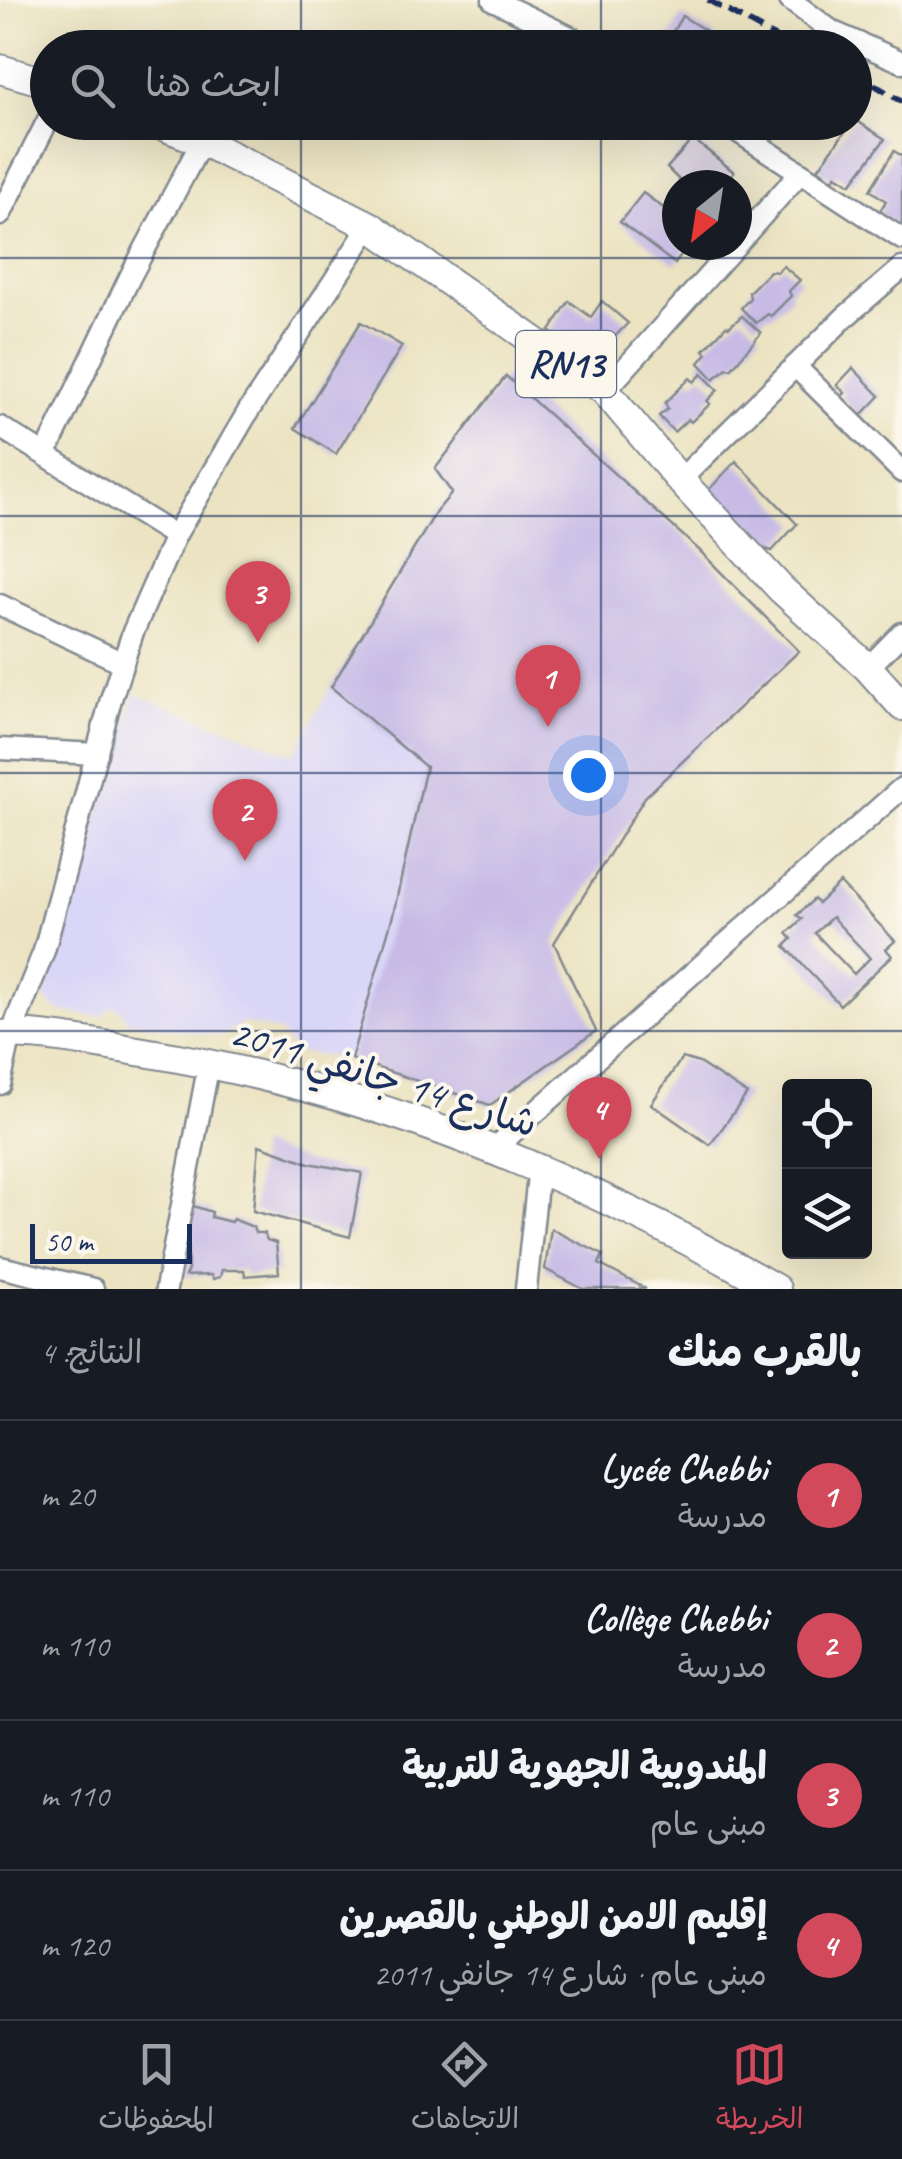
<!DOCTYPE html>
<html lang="ar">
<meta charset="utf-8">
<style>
:root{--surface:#171b24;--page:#20242c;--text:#f1f3f6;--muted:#9ea1a6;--line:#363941;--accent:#d1495b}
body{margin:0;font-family:Caveat,"Playpen Sans Arabic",sans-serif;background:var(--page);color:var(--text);direction:rtl}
.controls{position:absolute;right:30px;bottom:30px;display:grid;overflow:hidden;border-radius:10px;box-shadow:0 10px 40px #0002}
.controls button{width:90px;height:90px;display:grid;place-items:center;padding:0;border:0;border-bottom:2px solid var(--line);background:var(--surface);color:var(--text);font:50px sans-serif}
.compass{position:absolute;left:662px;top:170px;width:90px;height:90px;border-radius:50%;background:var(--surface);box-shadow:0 10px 40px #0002;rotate:210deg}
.scale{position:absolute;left:30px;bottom:25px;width:162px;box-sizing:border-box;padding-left:10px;border:5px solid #1b2f5e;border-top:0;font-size:28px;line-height:35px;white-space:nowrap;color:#1b2f5e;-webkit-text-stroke:8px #fbf7ec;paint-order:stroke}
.you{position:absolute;left:588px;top:775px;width:35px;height:35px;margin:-25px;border:8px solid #fff;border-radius:50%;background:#1a73e8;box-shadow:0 0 0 15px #1a73e833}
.badge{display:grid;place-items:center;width:65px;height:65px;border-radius:50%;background:var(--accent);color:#fff;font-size:32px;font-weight:700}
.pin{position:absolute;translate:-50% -82px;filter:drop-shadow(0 2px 5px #0008)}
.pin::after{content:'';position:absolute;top:52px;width:35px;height:30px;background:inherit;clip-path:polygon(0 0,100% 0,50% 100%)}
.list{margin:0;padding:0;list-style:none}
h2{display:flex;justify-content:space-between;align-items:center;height:130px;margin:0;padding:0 40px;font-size:42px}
h2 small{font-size:32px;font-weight:400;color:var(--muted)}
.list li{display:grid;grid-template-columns:65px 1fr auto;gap:30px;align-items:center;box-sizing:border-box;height:150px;padding:0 40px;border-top:2px solid var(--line)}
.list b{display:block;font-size:38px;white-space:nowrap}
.list p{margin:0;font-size:32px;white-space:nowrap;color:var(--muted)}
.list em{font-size:32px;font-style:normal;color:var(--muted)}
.icon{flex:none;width:55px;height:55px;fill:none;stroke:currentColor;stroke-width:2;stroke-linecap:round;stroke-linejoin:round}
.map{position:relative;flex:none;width:902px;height:1289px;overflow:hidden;direction:ltr}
.search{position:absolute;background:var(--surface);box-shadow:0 10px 40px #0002;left:30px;right:30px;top:30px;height:110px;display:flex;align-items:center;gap:25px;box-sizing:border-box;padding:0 35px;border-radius:55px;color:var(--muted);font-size:38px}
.sheet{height:730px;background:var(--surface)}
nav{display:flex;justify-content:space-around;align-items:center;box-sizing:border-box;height:140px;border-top:2px solid var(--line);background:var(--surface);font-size:28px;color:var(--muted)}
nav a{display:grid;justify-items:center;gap:5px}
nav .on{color:var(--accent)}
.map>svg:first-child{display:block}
</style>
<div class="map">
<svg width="902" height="1289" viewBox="0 0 902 1289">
<rect width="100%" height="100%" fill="#fbf7ec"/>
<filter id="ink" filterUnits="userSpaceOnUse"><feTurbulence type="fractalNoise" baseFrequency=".01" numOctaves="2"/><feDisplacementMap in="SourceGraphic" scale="20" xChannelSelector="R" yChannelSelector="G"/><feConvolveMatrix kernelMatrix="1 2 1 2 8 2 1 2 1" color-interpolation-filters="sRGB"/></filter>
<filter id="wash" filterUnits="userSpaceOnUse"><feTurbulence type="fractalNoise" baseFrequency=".0048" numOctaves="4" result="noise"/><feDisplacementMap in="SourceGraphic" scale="40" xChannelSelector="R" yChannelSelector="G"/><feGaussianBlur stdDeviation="2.25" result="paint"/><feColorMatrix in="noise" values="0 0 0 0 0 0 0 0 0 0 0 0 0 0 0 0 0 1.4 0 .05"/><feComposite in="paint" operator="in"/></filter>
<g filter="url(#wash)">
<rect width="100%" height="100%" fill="#ebe3c1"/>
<!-- built -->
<polygon fill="#dad6f7" points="331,687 426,767 393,915 351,1059 296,1052 280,1032 243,1023 221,1036 128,1021 121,1010 111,1006 102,1017 58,1011 44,997 135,694 294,754"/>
<g id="blocks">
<!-- building -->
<g fill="#c7bbe6" fill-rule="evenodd">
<polygon points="682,16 716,37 709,48 663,48"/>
<polygon points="854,119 885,139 851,184 836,175 832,180 818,169"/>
<polygon points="693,139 734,172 723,185 684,185 667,168"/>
<polygon points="894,151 902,156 902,222 899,226 878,214 886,201 870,190"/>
<polygon points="643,193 677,218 677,245 688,245 675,264 620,222"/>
<polygon points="783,266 800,280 789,291 791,296 771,316 768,314 756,323 741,308 750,298 749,292 770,271 777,272"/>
<polygon points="569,301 591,317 602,301 628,323 593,359 584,360 550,331"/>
<polygon points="742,316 761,333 731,369 727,368 714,379 699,363 707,353 704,350 726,326 729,327"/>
<polygon points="361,322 402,346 336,454 295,428"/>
<polygon points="853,368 880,396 860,417 841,397 845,393 837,385"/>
<polygon points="702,374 718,390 707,401 710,404 691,422 688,419 674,432 659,416 668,409 665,403 690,378 694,382"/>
<polygon points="506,376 699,550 799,651 645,797 554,943 596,1031 490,1105 351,1059 393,915 426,767 331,687 436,512 452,493 435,469"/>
<polygon points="736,461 797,524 772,551 748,544 704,495"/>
<path d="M840,883L895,941L886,949L892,956L840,1005L785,946L792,939L787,933L802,919L797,915L814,899L818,904ZM832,917L870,958L854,974L815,933Z"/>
<polygon points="682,1058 699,1063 747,1094 710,1145 651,1104"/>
<polygon points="259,1145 309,1163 362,1173 350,1237 253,1211"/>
<polygon points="187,1204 212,1212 211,1217 231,1222 233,1219 253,1227 255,1233 264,1233 267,1240 276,1243 279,1273 245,1276 244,1270 222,1270 220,1277 213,1279 211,1275 185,1276 188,1270"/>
<polygon points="551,1229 603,1255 599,1264 646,1289 583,1289 545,1269"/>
</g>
</g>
</g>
<g filter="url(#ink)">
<use href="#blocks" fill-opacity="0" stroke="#838990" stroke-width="2.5"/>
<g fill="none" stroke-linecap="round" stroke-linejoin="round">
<defs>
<g id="minor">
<polyline points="493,0 593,48"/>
<polyline points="790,0 833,32 902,62"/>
<polyline points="723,122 902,239"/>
<polyline points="0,215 48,120"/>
<polyline points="737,244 799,174"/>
<polyline points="795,366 902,472"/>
<polyline points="605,391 736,245"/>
<polyline points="0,427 175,536"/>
<polyline points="46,453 130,277 202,141"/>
<polyline points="680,480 845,317 902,268"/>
<polyline points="0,605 123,663"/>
<polyline points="868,668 902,633"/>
<polyline points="0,749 97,754"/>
<polyline points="0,1084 11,1034 44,951 111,699 133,632 175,536 249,410 370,226"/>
<polyline points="494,1149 902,788"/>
<polyline points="0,1267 93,1289"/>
<polyline points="166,1289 209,1063"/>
<polyline points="526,1289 539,1166"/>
</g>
<g id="major">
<polyline points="0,69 48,83"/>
<polyline points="153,122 202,141 370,226 605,391 680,480 781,589 868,668 902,706"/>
<path d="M0,1035C41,1032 102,1045 144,1052C375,1090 574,1173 776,1289"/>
</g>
</defs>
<!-- minor casing -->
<use href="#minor" stroke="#838990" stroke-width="25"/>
<!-- major casing -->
<use href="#major" stroke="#838990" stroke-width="32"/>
<!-- minor -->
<use href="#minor" stroke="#fff" stroke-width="20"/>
<!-- major -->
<use href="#major" stroke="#fff" stroke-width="28"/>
<!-- rail -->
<g stroke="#1b2f5e" stroke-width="6" stroke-dasharray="15 8" stroke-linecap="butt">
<polyline points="708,0 794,48"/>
<polyline points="854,72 902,102"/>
</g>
</g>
</g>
<!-- grid -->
<path fill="none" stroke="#1b2f5e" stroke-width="2.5" stroke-opacity="0.55" d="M301,0V48M601,0V48M301,122V1289M601,122V1289M0,258H902M0,516H902M0,773H902M0,1031H902"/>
<g text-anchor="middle" stroke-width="8" stroke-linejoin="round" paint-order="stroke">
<!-- shield labels -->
<rect fill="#fbf7ec" stroke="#5e6b89" stroke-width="2.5" x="516" y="331" width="100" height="66" rx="8"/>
<g font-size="38" font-weight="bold" fill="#1b2f5e">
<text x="566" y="377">RN13</text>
</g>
<!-- street labels -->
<g font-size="40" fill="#1b2f5e" stroke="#fbf7ec">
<text transform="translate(384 1077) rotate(17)" y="14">شارع 14 جانفي 2011</text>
</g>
</g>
</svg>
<div class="controls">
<button><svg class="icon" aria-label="locate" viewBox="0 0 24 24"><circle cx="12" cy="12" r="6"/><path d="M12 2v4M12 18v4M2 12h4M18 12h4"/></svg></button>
<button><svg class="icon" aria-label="layers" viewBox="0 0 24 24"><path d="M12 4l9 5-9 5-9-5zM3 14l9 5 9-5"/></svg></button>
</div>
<svg class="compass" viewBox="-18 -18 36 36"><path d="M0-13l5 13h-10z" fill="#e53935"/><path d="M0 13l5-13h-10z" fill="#9ea1a6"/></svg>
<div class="scale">50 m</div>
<div class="you"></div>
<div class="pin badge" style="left:548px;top:727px">1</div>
<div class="pin badge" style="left:245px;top:861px">2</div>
<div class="pin badge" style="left:258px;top:643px">3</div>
<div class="pin badge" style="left:599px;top:1159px">4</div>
<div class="search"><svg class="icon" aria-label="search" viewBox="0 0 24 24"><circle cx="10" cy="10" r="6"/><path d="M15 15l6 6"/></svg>ابحث هنا</div>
</div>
<section class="sheet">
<h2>بالقرب منك<small>النتائج: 4</small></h2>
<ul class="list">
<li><span class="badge">1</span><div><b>Lycée Chebbi</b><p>مدرسة</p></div><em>20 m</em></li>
<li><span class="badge">2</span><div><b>Collège Chebbi</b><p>مدرسة</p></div><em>110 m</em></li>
<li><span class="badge">3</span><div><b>المندوبية الجهوية للتربية</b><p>مبنى عام</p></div><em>110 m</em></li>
<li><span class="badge">4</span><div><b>إقليم الامن الوطني بالقصرين</b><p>مبنى عام · شارع 14 جانفي 2011</p></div><em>120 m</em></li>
</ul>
</section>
<nav>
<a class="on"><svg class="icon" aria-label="map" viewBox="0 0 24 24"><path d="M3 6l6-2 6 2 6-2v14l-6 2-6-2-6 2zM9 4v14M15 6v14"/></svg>الخريطة</a>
<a><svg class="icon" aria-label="directions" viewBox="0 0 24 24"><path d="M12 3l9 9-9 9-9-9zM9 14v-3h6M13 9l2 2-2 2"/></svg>الاتجاهات</a>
<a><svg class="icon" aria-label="saved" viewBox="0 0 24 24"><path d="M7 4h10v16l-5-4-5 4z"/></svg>المحفوظات</a>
</nav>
